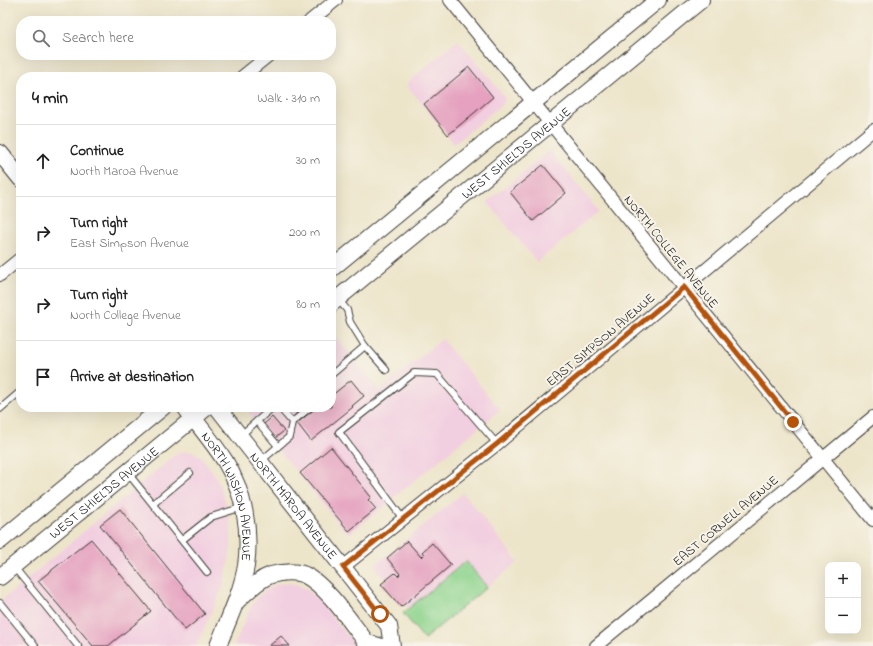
<!DOCTYPE html>
<meta charset="utf-8">
<style>
:root{--surface:#fff;--page:#f6f6f6;--text:#222;--muted:#767676;--line:#e0e0e0}
body{margin:0;font-family:"Indie Flower",sans-serif;background:var(--page);color:var(--text)}
.controls{position:absolute;right:12px;bottom:12px;display:grid;overflow:hidden;border-radius:8px;box-shadow:0 4px 16px #0002}
.controls button{width:36px;height:36px;display:grid;place-items:center;padding:0;border:0;border-bottom:1px solid var(--line);background:var(--surface);color:var(--text);font:20px sans-serif}
.stop{position:absolute;width:12px;height:12px;margin:-9px;border:3px solid #b45309;border-radius:50%;background:#fff}
.stop.end{background:#b45309;border-color:#fff;box-shadow:0 1px 4px #0008}
.list{margin:0;padding:0;list-style:none}
h2{display:flex;justify-content:space-between;align-items:center;height:52px;margin:0;padding:0 16px;font-size:17px}
h2 small{font-size:13px;font-weight:400;color:var(--muted)}
.list li{display:grid;grid-template-columns:26px 1fr auto;gap:12px;align-items:center;box-sizing:border-box;height:72px;padding:0 16px;border-top:1px solid var(--line)}
.list b{display:block;font-size:15px;white-space:nowrap}
.list p{margin:0;font-size:13px;white-space:nowrap;color:var(--muted)}
.list em{font-size:13px;font-style:normal;color:var(--muted)}
.icon{flex:none;width:22px;height:22px;fill:none;stroke:currentColor;stroke-width:2;stroke-linecap:round;stroke-linejoin:round}
.map{position:relative;flex:none;width:873px;height:646px;overflow:hidden}
.search{position:absolute;background:var(--surface);box-shadow:0 4px 16px #0002;left:16px;top:16px;width:320px;height:44px;display:flex;align-items:center;gap:10px;box-sizing:border-box;padding:0 14px;border-radius:16px;color:var(--muted);font-size:15px}
.panel{position:absolute;background:var(--surface);box-shadow:0 4px 16px #0002;left:16px;top:72px;width:320px;height:340px;border-radius:16px}
.map>svg:first-child{display:block}
</style>
<div class="map">
<svg width="873" height="646" viewBox="0 0 873 646">
<rect width="100%" height="100%" fill="#f7f3e8"/>
<filter id="ink" filterUnits="userSpaceOnUse"><feTurbulence type="fractalNoise" baseFrequency=".025" numOctaves="2"/><feDisplacementMap in="SourceGraphic" scale="8" xChannelSelector="R" yChannelSelector="G"/><feConvolveMatrix kernelMatrix="1 2 1 2 8 2 1 2 1" color-interpolation-filters="sRGB"/></filter>
<filter id="wash" filterUnits="userSpaceOnUse"><feTurbulence type="fractalNoise" baseFrequency=".012" numOctaves="4" result="noise"/><feDisplacementMap in="SourceGraphic" scale="16" xChannelSelector="R" yChannelSelector="G"/><feGaussianBlur stdDeviation="0.9" result="paint"/><feColorMatrix in="noise" values="0 0 0 0 0 0 0 0 0 0 0 0 0 0 0 0 0 1.4 0 .05"/><feComposite in="paint" operator="in"/></filter>
<g filter="url(#wash)">
<rect width="100%" height="100%" fill="#ede5ca"/>
<!-- built -->
<g fill="#f2cfe0">
<polygon points="458,40 504,96 505,100 503,103 454,144 406,84"/>
<polygon points="550,151 599,211 537,262 487,202"/>
<polygon points="331,332 380,391 442,339 500,410 351,533 345,531 248,412 248,407 331,407"/>
<polygon points="185,451 192,452 201,456 215,475 222,492 228,510 231,529 231,547 228,565 223,587 196,646 0,646 0,602 175,455"/>
<polygon points="463,493 518,562 487,587 466,562 408,608 377,570 376,566 378,563"/>
<polygon points="288,583 296,584 308,590 320,602 356,646 234,646 250,608 258,596 269,588 278,584"/>
</g>
<!-- green -->
<polygon fill="#8fd48e" stroke="#567855" points="466,561 487,587 424,639 403,613"/>
<g id="blocks">
<!-- building -->
<g fill="#e5a1bf">
<polygon points="469,67 493,97 448,135 424,104"/>
<polygon points="543,165 566,193 533,221 510,192"/>
<polygon points="351,380 364,396 352,406 353,407 311,441 297,423 317,407 331,407 331,396"/>
<polygon points="291,407 307,407 298,415"/>
<polygon points="272,417 284,431 274,439 263,425"/>
<polygon points="331,447 371,497 368,500 376,509 349,531 300,473"/>
<polygon points="120,509 205,614 185,630 100,525"/>
<polygon points="91,539 151,611 108,646 93,646 38,581"/>
<polygon points="407,541 421,557 424,554 422,552 432,543 451,565 401,607 381,584 395,573 398,576 400,574 387,558"/>
<polygon points="281,636 290,646 269,646"/>
</g>
</g>
</g>
<g filter="url(#ink)">
<use href="#blocks" fill-opacity="0" stroke="#3b3a36" stroke-width="1"/>
<g fill="none" stroke-linecap="round" stroke-linejoin="round">
<defs>
<g id="service">
<polyline points="338,299 347,310 350,322 365,346 386,370"/>
<polyline points="331,375 365,346"/>
<polyline points="279,407 292,422 311,407"/>
<polyline points="0,409 21,391"/>
<polyline points="257,421 278,446"/>
<polyline points="241,435 273,407"/>
<polyline points="261,461 289,437 292,422"/>
<polyline points="127,472 207,572"/>
<polyline points="153,504 190,473"/>
<polyline points="403,519 339,432 414,373 437,374 497,444"/>
<polyline points="182,540 211,517 243,507"/>
<polyline points="14,567 78,646"/>
<polyline points="0,603 35,646"/>
</g>
<g id="minor">
<polyline points="450,0 873,520"/>
<polyline points="310,21 336,0"/>
<polyline points="242,77 269,55"/>
<polyline points="0,275 21,258"/>
<polyline points="343,567 497,444 873,130"/>
<polyline points="596,646 873,417"/>
</g>
<g id="secondary">
<polyline points="0,153 21,179"/>
<polyline points="331,269 658,0"/>
<path id="s1" d="M331,304L701,0"/>
<path id="s2" d="M185,407C198,425 213,442 225,461C244,492 251,530 246,566C241,594 228,620 218,646"/>
<path id="s3" d="M217,407L389,626L392,646"/>
<polyline points="0,541 163,407"/>
<path id="s4" d="M0,577L207,407"/>
<path d="M237,601C247,592 257,580 271,575C281,572 295,571 305,575C326,585 352,624 367,643L379,646"/>
</g>
</defs>
<!-- service casing -->
<use href="#service" stroke="#3b3a36" stroke-width="8"/>
<!-- minor casing -->
<use href="#minor" stroke="#3b3a36" stroke-width="14"/>
<!-- secondary casing -->
<use href="#secondary" stroke="#3b3a36" stroke-width="18"/>
<!-- service -->
<use href="#service" stroke="#fff" stroke-width="6"/>
<!-- minor -->
<use href="#minor" stroke="#fff" stroke-width="12"/>
<!-- secondary -->
<use href="#secondary" stroke="#fff" stroke-width="16"/>
</g>
</g>
<g fill="none" stroke-linecap="round" stroke-linejoin="round" filter="url(#ink)">
<!-- route -->
<polyline stroke="#b45309" stroke-width="5" points="380,614 343,567 497,444 684,287 793,422"/>
</g>
<g text-anchor="middle" stroke-width="4" stroke-linejoin="round" paint-order="stroke">
<!-- street labels -->
<g font-size="13" fill="#1c1c1c" stroke="#f7f3e8">
<text dy="5" stroke="none"><textPath href="#s1" startOffset="239">WEST SHIELDS AVENUE</textPath></text>
<text transform="translate(672 251) rotate(51)" y="5">NORTH COLLEGE AVENUE</text>
<text transform="translate(600 339) rotate(-40)" y="5">EAST SIMPSON AVENUE</text>
<text dy="5" stroke="none"><textPath href="#s4" startOffset="134">WEST SHIELDS AVENUE</textPath></text>
<text dy="5" stroke="none"><textPath href="#s2" startOffset="102">NORTH WISHON AVENUE</textPath></text>
<text dy="5" stroke="none"><textPath href="#s3" startOffset="125">NORTH MAROA AVENUE</textPath></text>
<text transform="translate(725 520) rotate(-40)" y="5">EAST CORNELL AVENUE</text>
</g>
</g>
</svg>
<div class="controls">
<button>+</button>
<button>−</button>
</div>
<div class="stop" style="left:380px;top:614px"></div>
<div class="stop end" style="left:793px;top:422px"></div>
<div class="search"><svg class="icon" aria-label="search" viewBox="0 0 24 24"><circle cx="10" cy="10" r="6"/><path d="M15 15l6 6"/></svg>Search here</div>
<section class="panel">
<h2>4 min<small>Walk · 310 m</small></h2>
<ul class="list">
<li><svg class="icon" aria-label="ahead" viewBox="0 0 24 24"><path d="M12 20V5M6 11l6-6 6 6"/></svg><div><b>Continue</b><p>North Maroa Avenue</p></div><em>30 m</em></li>
<li><svg class="icon" aria-label="right" viewBox="0 0 24 24"><path d="M7 20v-9h11M14 6l5 5-5 5"/></svg><div><b>Turn right</b><p>East Simpson Avenue</p></div><em>200 m</em></li>
<li><svg class="icon" aria-label="right" viewBox="0 0 24 24"><path d="M7 20v-9h11M14 6l5 5-5 5"/></svg><div><b>Turn right</b><p>North College Avenue</p></div><em>80 m</em></li>
<li><svg class="icon" aria-label="arrive" viewBox="0 0 24 24"><path d="M6 21V4h12l-3 4 3 4H6"/></svg><div><b>Arrive at destination</b></div></li>
</ul>
</section>
</div>
